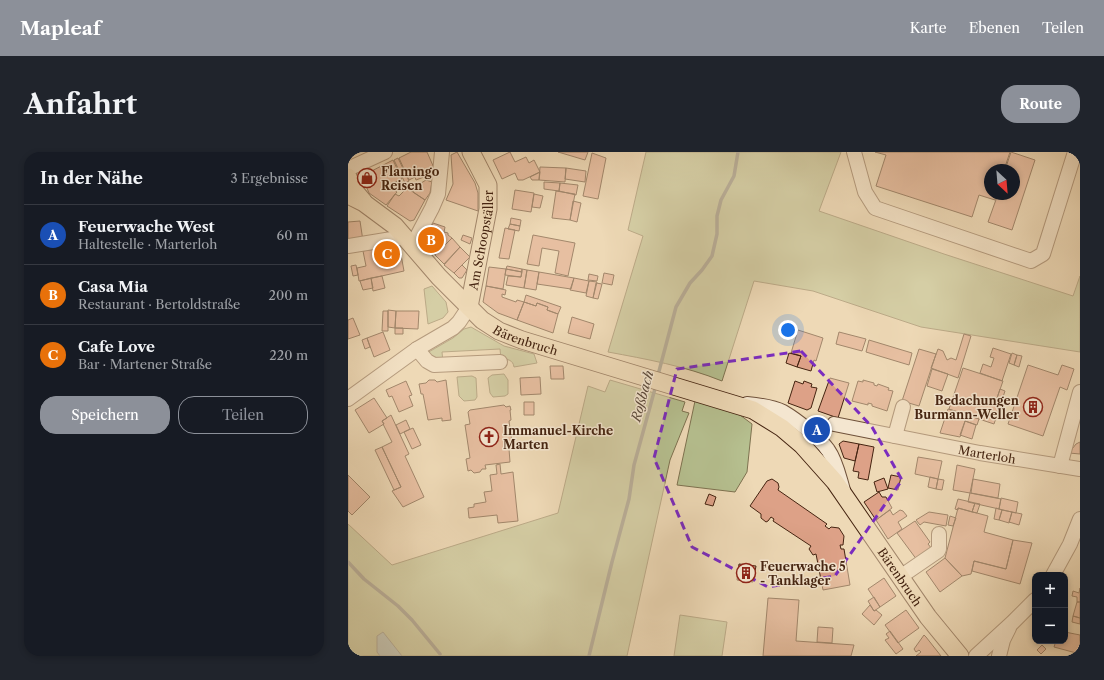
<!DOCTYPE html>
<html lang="de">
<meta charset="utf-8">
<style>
body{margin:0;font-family:"Libre Caslon Text",serif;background:#20242c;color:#f1f3f6}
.controls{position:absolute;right:12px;bottom:12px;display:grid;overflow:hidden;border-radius:8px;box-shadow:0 2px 6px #0003}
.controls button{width:36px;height:36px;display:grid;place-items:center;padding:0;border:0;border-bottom:1px solid #363941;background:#171b24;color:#f1f3f6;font:20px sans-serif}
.compass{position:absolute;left:636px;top:12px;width:36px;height:36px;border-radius:50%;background:#171b24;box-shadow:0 2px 6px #0003;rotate:154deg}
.you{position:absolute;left:440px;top:178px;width:14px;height:14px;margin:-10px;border:3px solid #fff;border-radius:50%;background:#1a73e8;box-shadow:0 0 0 6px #1a73e833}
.badge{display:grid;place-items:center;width:26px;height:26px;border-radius:50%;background:#8c9099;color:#fff;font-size:13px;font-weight:700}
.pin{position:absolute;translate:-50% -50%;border:2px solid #fff;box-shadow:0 1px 4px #0006}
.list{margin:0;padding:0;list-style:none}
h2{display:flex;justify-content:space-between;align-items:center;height:52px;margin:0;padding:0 16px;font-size:17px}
h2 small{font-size:13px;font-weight:400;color:#9ea1a6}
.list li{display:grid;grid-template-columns:26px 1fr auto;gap:12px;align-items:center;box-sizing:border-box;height:60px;padding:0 16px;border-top:1px solid #363941}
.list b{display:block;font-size:15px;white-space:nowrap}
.list p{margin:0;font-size:13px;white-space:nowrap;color:#9ea1a6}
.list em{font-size:13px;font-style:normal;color:#9ea1a6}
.actions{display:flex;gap:8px;padding:12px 16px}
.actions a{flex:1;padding:9px 0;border:1px solid #8c9099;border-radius:16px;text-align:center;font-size:14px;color:#8c9099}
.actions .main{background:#8c9099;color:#fff}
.map{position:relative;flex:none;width:732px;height:504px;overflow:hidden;border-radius:16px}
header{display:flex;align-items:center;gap:24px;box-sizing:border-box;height:56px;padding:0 20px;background:#8c9099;color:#fff}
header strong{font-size:19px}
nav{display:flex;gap:22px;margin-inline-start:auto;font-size:14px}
.intro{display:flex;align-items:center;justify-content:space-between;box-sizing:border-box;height:96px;padding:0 24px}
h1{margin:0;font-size:28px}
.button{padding:10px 18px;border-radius:16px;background:#8c9099;color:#fff;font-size:14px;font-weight:700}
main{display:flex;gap:24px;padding:0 24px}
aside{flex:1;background:#171b24;border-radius:16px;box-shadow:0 2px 6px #0003}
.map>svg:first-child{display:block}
.green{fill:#b6c090;stroke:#7e7250}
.water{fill:#9db8b8;stroke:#7a7d75}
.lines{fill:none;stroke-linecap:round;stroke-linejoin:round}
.stream{stroke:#7a7d75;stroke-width:3.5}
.building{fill:#dda187;stroke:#452411}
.minor-casing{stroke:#6f513a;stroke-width:16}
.major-casing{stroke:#452411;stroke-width:19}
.minor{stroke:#f4e6d0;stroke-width:14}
.major{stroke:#eed9b6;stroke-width:17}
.marked{fill:none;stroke:#7b2cbf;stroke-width:3;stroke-dasharray:8 5;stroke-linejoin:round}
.labels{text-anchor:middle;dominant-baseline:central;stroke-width:3;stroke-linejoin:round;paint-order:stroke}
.poi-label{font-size:12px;font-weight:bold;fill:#452411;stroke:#f4e6d0;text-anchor:start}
.street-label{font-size:12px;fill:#452411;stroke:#f4e6d0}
.water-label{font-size:13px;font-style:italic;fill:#5b493b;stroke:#f4e6d0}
</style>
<header>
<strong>Mapleaf</strong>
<nav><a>Karte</a><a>Ebenen</a><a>Teilen</a></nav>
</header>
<div class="intro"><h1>Anfahrt</h1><a class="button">Route</a></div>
<main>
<aside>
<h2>In der Nähe<small>3 Ergebnisse</small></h2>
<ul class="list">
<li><span class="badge" style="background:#1a4fb4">A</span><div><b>Feuerwache West</b><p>Haltestelle · Marterloh</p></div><em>60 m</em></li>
<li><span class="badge" style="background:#e8710a">B</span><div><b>Casa Mia</b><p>Restaurant · Bertoldstraße</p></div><em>200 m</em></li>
<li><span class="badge" style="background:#e8710a">C</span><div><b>Cafe Love</b><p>Bar · Martener Straße</p></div><em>220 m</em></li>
</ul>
<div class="actions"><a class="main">Speichern</a><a>Teilen</a></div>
</aside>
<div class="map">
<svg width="732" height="504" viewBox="0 0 732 504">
<rect width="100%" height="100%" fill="#eed9b6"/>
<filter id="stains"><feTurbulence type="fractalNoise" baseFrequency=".005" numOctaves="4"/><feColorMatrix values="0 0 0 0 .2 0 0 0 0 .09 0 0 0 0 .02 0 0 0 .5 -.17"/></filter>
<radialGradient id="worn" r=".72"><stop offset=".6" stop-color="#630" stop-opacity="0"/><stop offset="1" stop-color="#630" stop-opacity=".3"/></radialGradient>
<!-- green -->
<path class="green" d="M 298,0 L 493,0 L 471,59 L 596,102 L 725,144 L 732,124 L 732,200 L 573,175 L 465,139 L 406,129 L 374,229 C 337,214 298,207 260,200 L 295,84 L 280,78 Z
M 84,134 L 98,150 L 100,160 L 95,166 L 80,172 L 76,137 Z
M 123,175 L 156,194 L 186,202 L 189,211 L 166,215 C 165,208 160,207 153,207 L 152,197 L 94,200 L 95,210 L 88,209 L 79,201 L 105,186 L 116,177 Z
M 156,222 L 160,228 L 160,242 L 157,244 L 145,245 L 142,241 L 140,226 L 144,223 Z
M 124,224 L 128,226 L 129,245 L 127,248 L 116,249 L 111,244 L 109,225 Z
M 262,228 L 337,250 L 334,259 L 341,261 L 322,308 L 279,504 L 0,504 L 0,372 L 44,413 L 210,361 L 240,234 L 257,240 Z
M 347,249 L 388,260 L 404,272 L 399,320 L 387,340 L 329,333 Z
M 332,463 L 379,470 L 374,504 L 326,504 Z"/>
<!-- water -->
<path class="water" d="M 35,480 L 54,504 L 32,504 L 29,500 L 29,484 Z"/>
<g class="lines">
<!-- stream -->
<path class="stream" d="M 310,223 L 328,155 L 342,131 L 354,118 L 364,104 L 369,82 L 369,64 L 373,48 L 386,24 L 390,0
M 0,410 L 16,427 L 50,454 L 64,468 L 92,502
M 241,504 L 264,410 L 281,347 L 286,313 L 308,233"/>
</g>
<!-- building -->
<path class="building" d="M 63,0 L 79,0 L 86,16 L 74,22 L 76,25 L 68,28 L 67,25 L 61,28 L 51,6 Z
M 109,0 L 127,31 L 130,41 L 130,59 L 98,48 L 105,32 L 103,3 Z
M 162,0 L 167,10 L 178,5 L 181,11 L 186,8 L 192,20 L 175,28 L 170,28 L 167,21 L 154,27 L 145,8 Z
M 210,0 L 240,0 L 237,8 Z
M 527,0 L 662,0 L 656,18 L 642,18 L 642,42 L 648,42 L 647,48 L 631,43 L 624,65 L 528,34 L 538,3 Z
M 663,0 L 687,8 L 664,78 L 640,70 L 650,42 L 666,42 L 666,18 L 657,18 Z
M 244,1 L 258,6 L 250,47 L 235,44 Z
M 50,6 L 61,29 L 57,31 L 46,8 Z
M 45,8 L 54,27 L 45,31 L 46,34 L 43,35 L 49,40 L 38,53 L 21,41 L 14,24 Z
M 192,15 L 218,16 L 217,30 L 191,28 Z
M 218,16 L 238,19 L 237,30 L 217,27 Z
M 192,20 L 191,28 L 184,28 L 182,25 Z
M 78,28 L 84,30 L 82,41 L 77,48 L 65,40 L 70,33 Z
M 196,30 L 212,31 L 211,39 L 196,37 Z
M 212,31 L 230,33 L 228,43 L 211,39 Z
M 59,36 L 77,48 L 66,68 L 62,69 L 39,54 L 47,42 L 51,44 Z
M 167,38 L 186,41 L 183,60 L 164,57 Z
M 208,39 L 227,42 L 222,68 L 204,66 Z
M 186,42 L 195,44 L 192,56 L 184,55 Z
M 225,49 L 233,51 L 229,70 L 222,68 Z
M 163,66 L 173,68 L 172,74 L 162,72 Z
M 12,69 L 15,89 L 0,91 L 0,70 Z
M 85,71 L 97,75 L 96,80 L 100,81 L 100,83 L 104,86 L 87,103 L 77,93 L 77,87 Z
M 162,72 L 172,74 L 171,79 L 160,77 Z
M 157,76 L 167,78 L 161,107 L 151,106 Z
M 115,83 L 124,86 L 122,92 L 113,88 Z
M 185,83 L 227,91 L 220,124 L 207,121 L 211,99 L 194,96 L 191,114 L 179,112 Z
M 104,86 L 112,95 L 96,112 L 87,103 Z
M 51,92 L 56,119 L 11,129 L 9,116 L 18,114 L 15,99 Z
M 112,95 L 122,105 L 106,121 L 96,113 Z
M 8,113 L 10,123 L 5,124 L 3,114 Z
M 114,113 L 119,118 L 114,126 L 111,126 L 106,121 Z
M 159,114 L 174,117 L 174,120 L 158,117 Z
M 141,115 L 158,117 L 155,137 L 138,134 Z
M 158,117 L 174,120 L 173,125 L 157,123 Z
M 174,117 L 179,118 L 176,136 L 158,133 L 160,124 L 173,125 Z
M 179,118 L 191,120 L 188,138 L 176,136 Z
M 191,120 L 226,126 L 223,137 L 189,132 Z
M 256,121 L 266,123 L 264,133 L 254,131 Z
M 241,122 L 250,124 L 249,129 L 240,128 Z
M 34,124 L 37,136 L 25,139 L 23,126 Z
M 23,126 L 25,136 L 15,138 L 12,129 Z
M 226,126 L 241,129 L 238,141 L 222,138 Z
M 241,129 L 249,130 L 245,146 L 238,144 Z
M 248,131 L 254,132 L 250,147 L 245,146 Z
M 138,134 L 158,138 L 157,143 L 154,142 L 154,145 L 168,150 L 169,148 L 176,150 L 169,168 L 150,161 L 135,150 Z
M 178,143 L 213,155 L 210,162 L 199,158 L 200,155 L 189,151 L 188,154 L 176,150 Z
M 176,150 L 188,154 L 189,151 L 200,155 L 199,158 L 210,162 L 205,181 L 169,168 Z
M 40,158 L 48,159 L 47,176 L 40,175 Z
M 35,159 L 40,159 L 40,179 L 34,179 Z
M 48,159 L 71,159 L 70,177 L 47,176 Z
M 224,165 L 246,172 L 242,187 L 220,181 Z
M 5,166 L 12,183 L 0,187 L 0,168 Z
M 47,176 L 55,176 L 55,182 L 47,182 Z
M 450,178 L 475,186 L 468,209 L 466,208 L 463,219 L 449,215 L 453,204 L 443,201 Z
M 35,180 L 42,198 L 26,205 L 19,186 Z
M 491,180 L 518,187 L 514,199 L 488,192 Z
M 616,182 L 623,184 L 610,226 L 583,216 L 590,197 L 595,199 L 599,208 L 603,206 L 608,208 Z
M 19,186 L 22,195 L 17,197 L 14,188 Z
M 521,188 L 564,201 L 561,213 L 518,200 Z
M 645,196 L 663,202 L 654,229 L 632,221 L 635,212 L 643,215 L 646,206 L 642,205 Z
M 571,197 L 588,202 L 571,254 L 554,249 Z
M 441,201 L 453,204 L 449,215 L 438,211 Z
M 664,201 L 669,203 L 666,213 L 661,211 Z
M 669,203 L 674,204 L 671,215 L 666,213 Z
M 680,213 L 710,223 L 714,213 L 726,217 L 719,238 L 712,235 L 695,284 L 660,272 Z
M 202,214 L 215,214 L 216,227 L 203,227 Z
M 615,216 L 655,229 L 649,246 L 654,248 L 646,272 L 601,257 Z
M 584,217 L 600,222 L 594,239 L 579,234 Z
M 192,225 L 193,242 L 173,243 L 172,226 Z
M 482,226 L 501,231 L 490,266 L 470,259 Z
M 81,228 L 87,228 L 89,230 L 98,228 L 103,268 L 94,269 L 94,266 L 80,268 L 75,242 L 73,242 L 71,232 L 78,231 Z
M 515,228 L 526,231 L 526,233 L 529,234 L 530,232 L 541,236 L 540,238 L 545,239 L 539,259 L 524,254 L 524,252 L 520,251 L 520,253 L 504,249 L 510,229 L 515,230 Z
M 58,229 L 64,243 L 61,244 L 65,254 L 51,260 L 44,244 L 41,245 L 38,238 Z
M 447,229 L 455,232 L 456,229 L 464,232 L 463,235 L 469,236 L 463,256 L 459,258 L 440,251 Z
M 652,237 L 657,239 L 654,248 L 649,246 Z
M 26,246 L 39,266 L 34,269 L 36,272 L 21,281 L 7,258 Z
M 176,250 L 186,250 L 186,263 L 176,263 Z
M 156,253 L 158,255 L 162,254 L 163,258 L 162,258 L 163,268 L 161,269 L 165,297 L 161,297 L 162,310 L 137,313 L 138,317 L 134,317 L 132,320 L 126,321 L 123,318 L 120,319 L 118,307 L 122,306 L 117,273 L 122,272 L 120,260 L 122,258 Z
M 600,257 L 619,263 L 612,285 L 592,281 Z
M 43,263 L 61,302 L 57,304 L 76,345 L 55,355 L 44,339 L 53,335 L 34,295 L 44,290 L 35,272 L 36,272 L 34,269 Z
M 619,263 L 631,267 L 629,273 L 617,269 Z
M 58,268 L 62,277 L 52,282 L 48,273 Z
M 617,269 L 628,273 L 624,287 L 612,283 Z
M 65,276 L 73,293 L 64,297 L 56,280 Z
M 495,289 L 511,292 L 507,309 L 496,306 L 491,292 Z
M 732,290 L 732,302 L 721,301 L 728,292 Z
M 511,292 L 526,295 L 520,328 L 510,326 L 511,320 L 505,319 Z
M 34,295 L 53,335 L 46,338 L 27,298 Z
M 570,305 L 594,309 L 590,327 L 567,322 Z
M 152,312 L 153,322 L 165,320 L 170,369 L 150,371 L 149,363 L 121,366 L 120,356 L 126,355 L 126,352 L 138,350 L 136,340 L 144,339 L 142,323 L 149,322 L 148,313 Z
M 609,313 L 627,317 L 622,341 L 605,338 Z
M 0,323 L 22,345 L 4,363 L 0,359 Z
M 543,323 L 553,325 L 550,338 L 540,336 Z
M 582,325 L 590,327 L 588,337 L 580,335 Z
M 536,326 L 540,337 L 529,340 L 526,330 Z
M 424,327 L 430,331 L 431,335 L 430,338 L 479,372 L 477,374 L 481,377 L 483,375 L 491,376 L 496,384 L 495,393 L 492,393 L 493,397 L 496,397 L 502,433 L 475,438 L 468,402 L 465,403 L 461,397 L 463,394 L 425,369 L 426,367 L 423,365 L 420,369 L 418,370 L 413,366 L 413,362 L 402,354 L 419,329 Z
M 590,327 L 596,328 L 594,338 L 588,337 Z
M 625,327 L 652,332 L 650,346 L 623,341 Z
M 531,340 L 534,345 L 538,345 L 544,356 L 528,368 L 516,350 Z
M 622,341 L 653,347 L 651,357 L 620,350 Z
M 361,342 L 368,345 L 365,354 L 357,352 Z
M 653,346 L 670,350 L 668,361 L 651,357 Z
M 610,347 L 627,351 L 624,360 L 610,356 L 610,358 L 607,357 Z
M 627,351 L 632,352 L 629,361 L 624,360 Z
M 610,356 L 640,364 L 636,380 L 665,388 L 658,417 L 626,409 L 623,422 L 614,424 L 597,406 Z
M 648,356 L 654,358 L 651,368 L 646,367 Z
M 542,358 L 545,363 L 552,358 L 555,359 L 559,364 L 550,370 L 554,377 L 540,387 L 528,368 Z
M 654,358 L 664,360 L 661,371 L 651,368 Z
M 581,360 L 600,363 L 598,374 L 576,370 L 572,373 L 568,368 Z
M 664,360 L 674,362 L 671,373 L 661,370 Z
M 602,364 L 608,366 L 605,374 L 600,373 Z
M 567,369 L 582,390 L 580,392 L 584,397 L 569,408 L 549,381 Z
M 665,388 L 684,391 L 672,432 L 624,419 L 626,409 L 658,417 Z
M 597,406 L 614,424 L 592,440 L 578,420 Z
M 391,412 L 408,414 L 405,430 L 389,428 Z
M 536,426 L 548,444 L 532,455 L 520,437 Z
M 732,436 L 732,450 L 729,450 L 729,445 L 724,444 L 725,439 L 731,441 Z
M 526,445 L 532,455 L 526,459 L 520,449 Z
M 420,446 L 451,448 L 448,489 L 506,493 L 503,504 L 415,504 Z
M 729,450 L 732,450 L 732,466 L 725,464 Z
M 522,453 L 526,459 L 528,458 L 534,463 L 526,473 L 514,462 Z
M 558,458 L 571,476 L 550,491 L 537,473 Z
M 725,464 L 732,466 L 732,472 L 724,470 Z
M 470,475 L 485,476 L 484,491 L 469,490 Z
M 542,479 L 555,497 L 548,502 L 537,488 L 541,486 L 538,482 Z
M 717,480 L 732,483 L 732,502 L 706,495 L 708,489 L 717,489 Z
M 576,483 L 578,485 L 593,504 L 568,504 L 573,500 L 571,498 L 568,500 L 566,497 Z
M 694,493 L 698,497 L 693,502 L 689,498 Z"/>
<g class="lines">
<!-- minor casing -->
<g class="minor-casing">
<g id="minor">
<path d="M 506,0 L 517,40 L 527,56 L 683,109 L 695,102 L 727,0"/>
<path d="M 0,17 L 37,0"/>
<path d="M 0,94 L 56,85"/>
<path d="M 64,94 L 84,56 L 90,42 L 94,0"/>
<path d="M 69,197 L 79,209 L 86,213 L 152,210"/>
<path d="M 0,247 L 69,197 L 105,176 L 111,170 L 121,155"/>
<path d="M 399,252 C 410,253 425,255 435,260 C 447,267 472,286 480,298 C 488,309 491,325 495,338"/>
<path id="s1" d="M 486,272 L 632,301 L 732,317"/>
<path d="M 547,284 L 555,255"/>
<path d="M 712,314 L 732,240"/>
<path d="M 705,423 L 722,392 L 732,367"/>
<path d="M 552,425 L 590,399 L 591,397 L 591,382"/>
<path d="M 628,504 L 664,471 L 687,448"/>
<path d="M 651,504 L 655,488 L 661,476"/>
</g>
</g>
<!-- major casing -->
<g class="major-casing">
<g id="major">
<path d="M 0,25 L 4,36 L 15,49"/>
<path id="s2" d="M 0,43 L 16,51 L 47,74 L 91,125 L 134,168 L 151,179 L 174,188 L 405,258 L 434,276 L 454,293 L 487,330 L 580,465 L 612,504"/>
<path id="s3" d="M 121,155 L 140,57 L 140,33 L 123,0"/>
</g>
</g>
<!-- minor -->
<use href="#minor" class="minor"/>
<!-- major -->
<use href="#major" class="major"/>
</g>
<!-- marked area -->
<path d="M0 0H732V504H0ZM 453,199 L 524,275 L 554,328 L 487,424 L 420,435 L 344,395 L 306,306 L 329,217 Z" fill="#eed9b6" fill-opacity=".55" fill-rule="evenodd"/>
<path class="marked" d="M 453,199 L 524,275 L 554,328 L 487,424 L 420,435 L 344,395 L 306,306 L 329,217 Z"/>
<!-- icons -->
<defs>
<g id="shop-ring" transform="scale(1)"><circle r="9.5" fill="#f4e6d0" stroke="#8f2418" stroke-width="1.5"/><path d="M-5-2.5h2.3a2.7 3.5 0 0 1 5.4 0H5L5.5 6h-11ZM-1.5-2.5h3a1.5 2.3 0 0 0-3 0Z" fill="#8f2418"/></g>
<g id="building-ring" transform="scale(1)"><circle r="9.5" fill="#f4e6d0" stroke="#8f2418" stroke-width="1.5"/><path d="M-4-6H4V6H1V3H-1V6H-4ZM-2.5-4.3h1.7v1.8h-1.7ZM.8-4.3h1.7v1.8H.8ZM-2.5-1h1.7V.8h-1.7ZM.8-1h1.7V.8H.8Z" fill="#8f2418"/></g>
<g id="church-ring" transform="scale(1)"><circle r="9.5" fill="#f4e6d0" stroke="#8f2418" stroke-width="1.5"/><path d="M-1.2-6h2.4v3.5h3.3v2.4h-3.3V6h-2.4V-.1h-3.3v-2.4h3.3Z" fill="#8f2418"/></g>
</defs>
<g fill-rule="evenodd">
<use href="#shop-ring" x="19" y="26"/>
<use href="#building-ring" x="685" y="255"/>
<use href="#church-ring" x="141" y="285"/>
<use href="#building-ring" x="398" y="421"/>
</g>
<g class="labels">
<!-- poi labels -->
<g class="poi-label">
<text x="33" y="19">Flamingo<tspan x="33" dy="14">Reisen</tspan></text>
<text x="671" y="248" text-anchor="end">Bedachungen<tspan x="671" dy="14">Burmann-Weller</tspan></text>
<text x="155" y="278">Immanuel-Kirche<tspan x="155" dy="14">Marten</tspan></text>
<text x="412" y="414">Feuerwache 5<tspan x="412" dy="14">- Tanklager</tspan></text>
</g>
<!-- street labels -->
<g class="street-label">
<text stroke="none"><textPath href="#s3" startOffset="68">Am Schoopställer</textPath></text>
<text stroke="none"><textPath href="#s2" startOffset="233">Bärenbruch</textPath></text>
<text stroke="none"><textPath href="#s1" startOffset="156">Marterloh</textPath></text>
<text stroke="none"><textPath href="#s2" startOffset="696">Bärenbruch</textPath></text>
</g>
<!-- water labels -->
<g class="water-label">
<text transform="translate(294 244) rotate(-75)">Roßbach</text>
</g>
</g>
<rect width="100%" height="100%" filter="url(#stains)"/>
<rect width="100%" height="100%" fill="url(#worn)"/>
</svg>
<div class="controls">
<button>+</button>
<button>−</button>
</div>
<svg class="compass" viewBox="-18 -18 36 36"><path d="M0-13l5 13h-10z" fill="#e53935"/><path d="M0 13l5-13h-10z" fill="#9ea1a6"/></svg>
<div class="you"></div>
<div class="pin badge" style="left:469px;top:278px;background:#1a4fb4">A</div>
<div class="pin badge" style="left:83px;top:88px;background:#e8710a">B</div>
<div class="pin badge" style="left:39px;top:102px;background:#e8710a">C</div>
</div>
</main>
